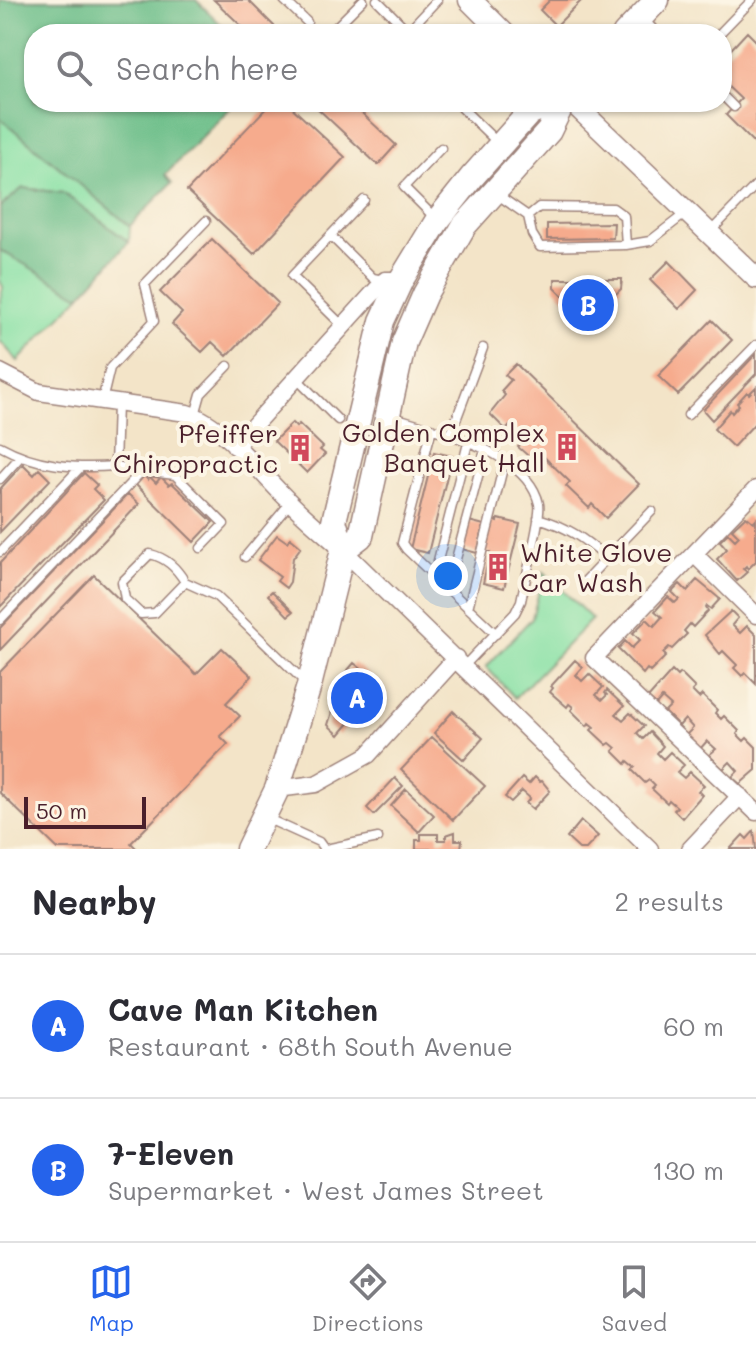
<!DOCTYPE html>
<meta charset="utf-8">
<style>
body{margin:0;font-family:Mali,sans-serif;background:#f7f7f7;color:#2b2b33}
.scale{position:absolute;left:24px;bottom:20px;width:122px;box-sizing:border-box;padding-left:8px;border:4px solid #4a1f2b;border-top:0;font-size:22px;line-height:28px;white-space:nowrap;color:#4a1f2b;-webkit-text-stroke:6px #fcf5e5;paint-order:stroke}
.you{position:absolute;left:448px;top:576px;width:28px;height:28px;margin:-20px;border:6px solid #fff;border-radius:50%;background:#1a73e8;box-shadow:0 0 0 12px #1a73e833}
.badge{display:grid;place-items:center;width:52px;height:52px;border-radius:50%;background:#2563eb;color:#fff;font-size:26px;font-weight:700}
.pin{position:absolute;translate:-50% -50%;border:4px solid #fff;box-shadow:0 2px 8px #0006}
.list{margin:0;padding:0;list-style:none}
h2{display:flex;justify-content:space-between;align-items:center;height:104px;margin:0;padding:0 32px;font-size:34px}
h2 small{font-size:26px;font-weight:400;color:#7c7c81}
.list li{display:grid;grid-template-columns:52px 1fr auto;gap:24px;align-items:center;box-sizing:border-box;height:144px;padding:0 32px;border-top:2px solid #e1e1e2}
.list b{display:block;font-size:30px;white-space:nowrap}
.list p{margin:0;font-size:26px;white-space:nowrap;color:#7c7c81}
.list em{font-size:26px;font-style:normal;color:#7c7c81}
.icon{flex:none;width:44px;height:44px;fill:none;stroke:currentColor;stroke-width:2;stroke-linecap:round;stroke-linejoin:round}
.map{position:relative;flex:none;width:756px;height:849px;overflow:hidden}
.search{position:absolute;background:#fff;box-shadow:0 2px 6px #0004;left:24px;right:24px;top:24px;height:88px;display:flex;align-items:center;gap:20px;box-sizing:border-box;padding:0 28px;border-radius:32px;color:#7c7c81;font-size:30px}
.sheet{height:392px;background:#fff}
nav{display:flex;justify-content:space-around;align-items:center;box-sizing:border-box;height:112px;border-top:2px solid #e1e1e2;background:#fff;font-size:22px;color:#7c7c81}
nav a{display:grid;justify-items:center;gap:4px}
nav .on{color:#2563eb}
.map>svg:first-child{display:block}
.green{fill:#89e1a6;stroke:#6a8068;stroke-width:2}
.forest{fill:#6ebf8b;stroke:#5c6f5b;stroke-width:2}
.building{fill:#f6ab8d}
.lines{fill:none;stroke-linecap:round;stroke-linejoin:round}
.service-casing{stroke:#9e827a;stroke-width:11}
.minor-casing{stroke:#9e827a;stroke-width:19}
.tertiary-casing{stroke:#9e827a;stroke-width:23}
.secondary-casing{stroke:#9e827a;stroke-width:25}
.primary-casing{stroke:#9e827a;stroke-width:27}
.service{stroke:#fff;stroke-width:8}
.minor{stroke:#fff;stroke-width:16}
.tertiary{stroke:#fff;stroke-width:20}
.secondary{stroke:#fff;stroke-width:22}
.primary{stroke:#fff;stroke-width:24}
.labels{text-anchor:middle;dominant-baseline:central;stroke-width:8;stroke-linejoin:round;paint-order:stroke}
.poi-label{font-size:26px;fill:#4a1f2b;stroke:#fcf5e5;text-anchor:end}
</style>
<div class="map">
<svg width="756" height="849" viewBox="0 0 756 849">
<rect width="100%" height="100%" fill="#fcf5e5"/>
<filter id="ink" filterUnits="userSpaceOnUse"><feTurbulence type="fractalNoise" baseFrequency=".0125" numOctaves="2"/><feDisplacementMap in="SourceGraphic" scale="16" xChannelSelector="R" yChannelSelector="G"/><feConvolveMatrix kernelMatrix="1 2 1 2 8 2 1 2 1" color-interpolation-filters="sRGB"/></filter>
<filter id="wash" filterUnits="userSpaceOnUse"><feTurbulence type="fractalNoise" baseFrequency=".006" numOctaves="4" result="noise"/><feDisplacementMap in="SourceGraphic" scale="32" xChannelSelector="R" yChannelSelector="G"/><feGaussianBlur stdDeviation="1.8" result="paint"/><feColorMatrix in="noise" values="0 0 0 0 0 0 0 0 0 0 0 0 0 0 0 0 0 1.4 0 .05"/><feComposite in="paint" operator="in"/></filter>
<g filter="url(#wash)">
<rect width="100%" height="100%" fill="#f3e4c8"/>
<!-- green -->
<path class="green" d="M 0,118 L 130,226 L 129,242 L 63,193 L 23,188 L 0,207 Z
M 0,250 L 80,296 L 18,361 L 0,341 L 0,299 L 3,287 L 0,281 Z
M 544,572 L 592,619 L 515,698 L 486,667 L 532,618 Z"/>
<!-- forest -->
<path class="forest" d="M 0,0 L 196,0 L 231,34 L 34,34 L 34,102 L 236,102 L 165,175 L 172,183 L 130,226 L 0,118 Z
M 23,188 L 63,193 L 129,242 L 80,296 L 0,250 L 0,207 Z"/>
<g id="blocks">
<!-- building -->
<path class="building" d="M 214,0 L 248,0 L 276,28 L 270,34 L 250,34 Z
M 550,0 L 582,0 L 556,26 L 540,10 Z
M 747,32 L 756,41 L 756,145 L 726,115 L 741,99 L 722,81 L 722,59 Z
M 272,102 L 286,102 L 345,157 L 254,254 L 187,191 Z
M 317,102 L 350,102 L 396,145 L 378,165 L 314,105 Z
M 614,223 L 613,238 L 547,239 L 547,224 Z
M 212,239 L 278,303 L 227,356 L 212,342 L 202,352 L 172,324 L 182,313 L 160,292 Z
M 669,261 L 697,290 L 679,309 L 650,280 Z
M 555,279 L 622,279 L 621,289 L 588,321 L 555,288 Z
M 712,320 L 732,340 L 678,395 L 658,376 Z
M 756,354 L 756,374 L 712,420 L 703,410 Z
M 516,364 L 639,484 L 606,518 L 592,504 L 589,508 L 566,486 L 570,482 L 541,454 L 534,461 L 518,447 L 525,439 L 511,425 L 506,430 L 490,414 L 505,395 L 501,391 L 511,380 L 505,375 Z
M 756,387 L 756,422 L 733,447 L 714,429 L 730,410 L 732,413 L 739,405 L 737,403 L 747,392 L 749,394 Z
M 292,423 L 296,427 L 299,424 L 323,447 L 320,450 L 325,454 L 307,473 L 274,441 Z
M 434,452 L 452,456 L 428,553 L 410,549 Z
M 23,464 L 34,475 L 39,469 L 50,480 L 0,532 L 0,489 Z
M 84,473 L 97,485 L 93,489 L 104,500 L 0,607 L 0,563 Z
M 144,476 L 148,480 L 150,477 L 156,483 L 161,477 L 169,485 L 172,483 L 213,522 L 194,542 L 136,485 Z
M 128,494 L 139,504 L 0,650 L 0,628 Z
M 746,516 L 753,522 L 756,519 L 756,561 L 748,569 L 746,566 L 743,569 L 747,572 L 737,581 L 717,559 L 727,549 L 720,541 L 728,533 L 735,540 L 739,536 L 732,529 Z
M 498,519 L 520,524 L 504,588 L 483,583 L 490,552 L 483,551 L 490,520 L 498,522 Z
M 469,521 L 484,525 L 477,553 L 462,549 Z
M 277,535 L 287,542 L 290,538 L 301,547 L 293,558 L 290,582 L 286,588 L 277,581 L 280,577 L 258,560 Z
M 94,575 L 196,674 L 222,648 L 252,676 L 226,703 L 240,716 L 220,736 L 228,744 L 131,843 L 137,849 L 58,849 L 0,793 L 0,672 Z
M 697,580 L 720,599 L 711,609 L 707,606 L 706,608 L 708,611 L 693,627 L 690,624 L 684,631 L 687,634 L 672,649 L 669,647 L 663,653 L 666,656 L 650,672 L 647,669 L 643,674 L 618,649 L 625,641 L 632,648 L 640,640 L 633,633 L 647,619 L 654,626 L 662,617 L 655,611 L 668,597 L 675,603 L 679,599 L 672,592 L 680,584 L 687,591 Z
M 272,591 L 293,612 L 288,616 L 268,595 Z
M 731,611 L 738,618 L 732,625 L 740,633 L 747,626 L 756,635 L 756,684 L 745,673 L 742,676 L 734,668 L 737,665 L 723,651 L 720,654 L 705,635 Z
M 575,660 L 583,667 L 576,675 L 582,681 L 589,674 L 603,687 L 596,695 L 602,700 L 607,695 L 605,693 L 607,690 L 624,706 L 616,714 L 623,720 L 630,713 L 644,726 L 637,733 L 643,739 L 650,732 L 663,746 L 657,753 L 663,759 L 670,752 L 684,765 L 677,772 L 684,778 L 690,772 L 704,785 L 698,791 L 702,795 L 682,818 L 674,810 L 677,807 L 669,800 L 667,803 L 652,789 L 655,786 L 649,780 L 645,783 L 632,770 L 635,767 L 628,761 L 626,764 L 613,751 L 616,748 L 610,743 L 607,745 L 591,730 L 594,727 L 589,723 L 587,726 L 571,710 L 573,707 L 569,704 L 567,707 L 550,692 L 553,688 L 551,686 Z
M 354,663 L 383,686 L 352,724 L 350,722 L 339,735 L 328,725 L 334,705 L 341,710 L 346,703 L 334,694 L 345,681 L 341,678 Z
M 672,671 L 677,676 L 680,673 L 695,688 L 692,691 L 699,698 L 702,695 L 717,710 L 715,713 L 721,719 L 724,716 L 739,731 L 737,734 L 744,741 L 747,738 L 756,747 L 756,770 L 740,784 L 732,777 L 738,771 L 730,762 L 723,769 L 709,755 L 716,749 L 707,741 L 700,749 L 686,735 L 693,728 L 685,719 L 679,726 L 665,712 L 671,706 L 662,698 L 656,705 L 648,698 Z
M 453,711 L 483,738 L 464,760 L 434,733 Z
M 432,737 L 485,786 L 453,820 L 401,770 Z
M 535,777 L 540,782 L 542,781 L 550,791 L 533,809 L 526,803 L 530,798 L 522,791 L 511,802 L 505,797 L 522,778 L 529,784 Z
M 395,778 L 403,786 L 374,815 L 367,808 Z
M 406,789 L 434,815 L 419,832 L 391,806 Z
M 581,821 L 598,836 L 586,849 L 579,849 L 567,838 Z
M 754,831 L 756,849 L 730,849 L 743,835 L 747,839 Z
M 455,832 L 455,840 L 462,840 L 461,849 L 416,849 L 416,840 L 421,840 L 421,834 L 438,834 L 438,840 L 446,840 L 446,835 Z"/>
</g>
</g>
<g filter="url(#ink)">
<use href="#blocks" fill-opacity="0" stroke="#9e827a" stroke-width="2"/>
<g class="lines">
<!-- service casing -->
<g class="service-casing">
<path id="service" d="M 284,0 L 307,22
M 377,0 L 408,31 L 437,0
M 642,18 L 658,34
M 329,34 L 363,0
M 719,34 L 752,0
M 722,95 L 734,107
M 462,102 L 462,108 L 499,144
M 495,193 L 528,216 L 532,234 L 540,247 L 626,245 L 650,241 L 686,213
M 528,216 L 539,207 L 613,208 L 624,216 L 626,245
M 434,217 L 404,187 L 441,148
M 710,232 L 756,185
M 331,236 L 373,278 L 384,280
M 344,327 L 292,276 L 364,200
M 297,379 L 338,420
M 102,401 L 110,368 L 154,321 L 145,284 L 206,221
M 195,415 L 201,394 L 228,366
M 688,415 L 756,345
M 390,416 C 434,429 528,452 539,504 C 542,516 524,584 521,601 L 515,613 L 464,666
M 432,428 L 402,543 L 406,549 L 496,634
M 450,436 L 483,348
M 0,446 C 36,466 74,469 115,466 L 117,404
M 115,466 L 142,471
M 0,479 L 21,456
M 538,518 C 568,527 583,538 607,558 L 652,511
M 0,552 L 79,469
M 245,557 L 290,503
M 434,576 L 468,443
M 585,581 L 607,558
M 185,582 C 176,567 166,558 150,554 L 122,582 L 125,599 L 141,614 L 155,613 L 185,582 L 216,596 L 306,683
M 448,589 L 485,450
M 468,608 L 505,460
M 0,620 L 142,471 L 175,475 L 224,524 L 201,548
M 266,818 L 319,842 L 324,849
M 326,849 L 378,838"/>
</g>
<!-- minor casing -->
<g class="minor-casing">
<path id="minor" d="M 0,372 L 39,392 L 187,413 C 224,424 259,472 287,499 C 304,517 324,533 343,550 L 650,849
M 235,446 L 385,280 L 401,280
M 756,489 L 594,658 L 756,812
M 694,554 L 756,615
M 277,789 L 316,784 L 368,755 L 456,658
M 690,849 L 740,796"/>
</g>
<!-- tertiary casing -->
<g class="tertiary-casing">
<path id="tertiary" d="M 572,102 L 756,278"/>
</g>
<!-- secondary casing -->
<g class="secondary-casing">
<path id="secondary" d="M 470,0 L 504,34"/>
</g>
<!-- primary casing -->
<g class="primary-casing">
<path id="primary" d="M 625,34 L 657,0
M 343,550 L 361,536 L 404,342 L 425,294 L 464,226 L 549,131 L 563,102
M 248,849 L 277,789 L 309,686 L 343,550 L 334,521 L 382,321 L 401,280 L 437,221 L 472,177 L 529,113 L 553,102"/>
</g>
<!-- service -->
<use href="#service" class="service"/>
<!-- minor -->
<use href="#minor" class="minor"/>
<!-- tertiary -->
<use href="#tertiary" class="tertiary"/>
<!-- secondary -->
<use href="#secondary" class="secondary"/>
<!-- primary -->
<use href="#primary" class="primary"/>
</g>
</g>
<!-- icons -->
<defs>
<g id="building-bare" transform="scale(2.16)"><path d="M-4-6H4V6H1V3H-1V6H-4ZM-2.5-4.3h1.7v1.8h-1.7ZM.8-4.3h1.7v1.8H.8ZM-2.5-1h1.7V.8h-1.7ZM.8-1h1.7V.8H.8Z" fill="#d1495b" stroke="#fcf5e5" stroke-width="2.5" paint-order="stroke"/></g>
</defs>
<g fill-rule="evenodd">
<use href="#building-bare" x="567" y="447"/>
<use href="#building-bare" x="300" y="448"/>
<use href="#building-bare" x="498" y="567"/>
</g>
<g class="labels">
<!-- poi labels -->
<g class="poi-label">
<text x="545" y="432">Golden Complex<tspan x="545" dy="30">Banquet Hall</tspan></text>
<text x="278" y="433">Pfeiffer<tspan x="278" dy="30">Chiropractic</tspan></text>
<text x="520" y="552" text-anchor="start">White Glove<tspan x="520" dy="30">Car Wash</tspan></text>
</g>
</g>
</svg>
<div class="scale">50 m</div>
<div class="you"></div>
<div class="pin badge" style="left:357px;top:698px">A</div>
<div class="pin badge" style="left:588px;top:305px">B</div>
<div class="search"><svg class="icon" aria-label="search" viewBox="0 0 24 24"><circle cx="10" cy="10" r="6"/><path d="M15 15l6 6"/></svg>Search here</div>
</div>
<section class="sheet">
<h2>Nearby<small>2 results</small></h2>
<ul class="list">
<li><span class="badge">A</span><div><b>Cave Man Kitchen</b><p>Restaurant · 68th South Avenue</p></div><em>60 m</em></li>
<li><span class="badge">B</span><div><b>7-Eleven</b><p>Supermarket · West James Street</p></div><em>130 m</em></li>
</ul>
</section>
<nav>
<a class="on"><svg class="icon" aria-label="map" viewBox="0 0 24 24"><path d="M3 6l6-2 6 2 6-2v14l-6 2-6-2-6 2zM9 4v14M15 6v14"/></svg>Map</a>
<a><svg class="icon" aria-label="directions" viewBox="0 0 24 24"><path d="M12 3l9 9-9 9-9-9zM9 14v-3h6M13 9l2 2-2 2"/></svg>Directions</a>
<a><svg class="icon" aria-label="saved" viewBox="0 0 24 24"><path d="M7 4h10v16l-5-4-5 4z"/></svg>Saved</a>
</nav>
